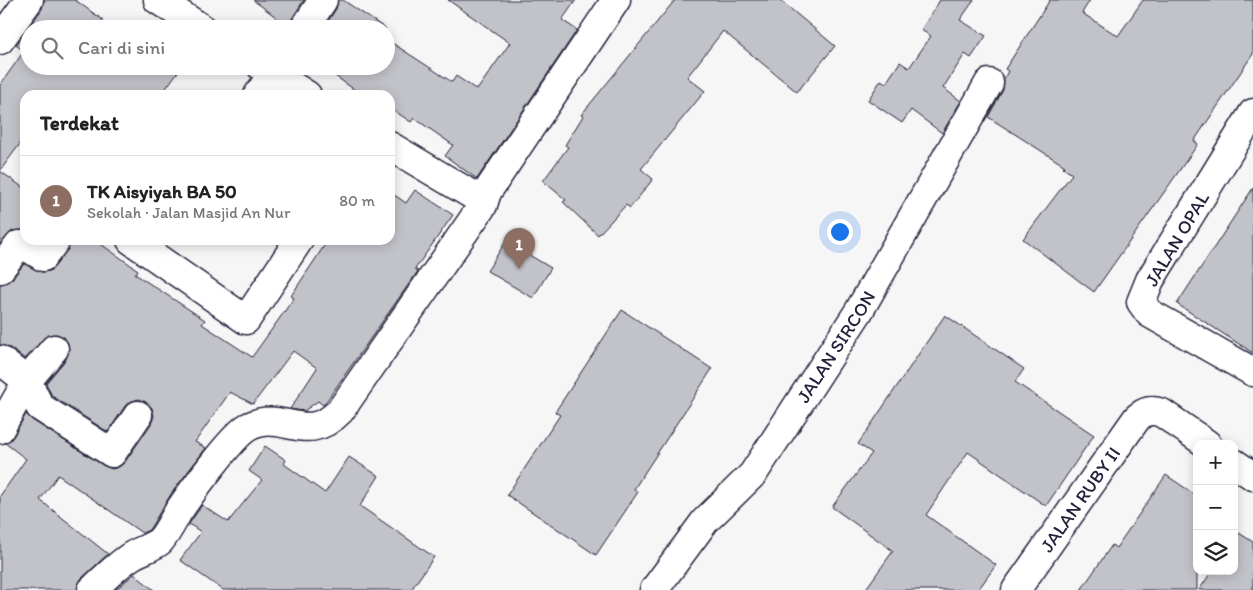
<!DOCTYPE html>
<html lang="id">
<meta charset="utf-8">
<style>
body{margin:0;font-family:Itim,sans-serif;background:#f6f6f6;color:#222}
.controls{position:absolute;right:15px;bottom:15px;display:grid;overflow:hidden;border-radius:10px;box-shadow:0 2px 12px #0003}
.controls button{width:45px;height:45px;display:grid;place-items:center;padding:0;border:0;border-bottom:1px solid #e0e0e0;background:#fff;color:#222;font:25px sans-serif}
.you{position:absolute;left:839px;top:231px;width:18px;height:18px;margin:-12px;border:4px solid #fff;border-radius:50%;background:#1a73e8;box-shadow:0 0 0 8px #1a73e833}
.badge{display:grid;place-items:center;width:32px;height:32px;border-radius:50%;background:#b45309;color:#fff;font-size:16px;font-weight:700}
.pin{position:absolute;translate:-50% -41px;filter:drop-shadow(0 1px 2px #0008)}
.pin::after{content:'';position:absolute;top:26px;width:18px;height:15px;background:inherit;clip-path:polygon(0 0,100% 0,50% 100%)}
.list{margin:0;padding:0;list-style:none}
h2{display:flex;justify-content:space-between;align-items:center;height:65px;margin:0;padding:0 20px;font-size:21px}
h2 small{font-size:16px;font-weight:400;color:#767676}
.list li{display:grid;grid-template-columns:32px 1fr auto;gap:15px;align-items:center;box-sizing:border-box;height:90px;padding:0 20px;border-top:1px solid #e0e0e0}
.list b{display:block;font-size:19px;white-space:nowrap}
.list p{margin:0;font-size:16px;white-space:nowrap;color:#767676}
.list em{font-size:16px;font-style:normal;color:#767676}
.icon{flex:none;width:28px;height:28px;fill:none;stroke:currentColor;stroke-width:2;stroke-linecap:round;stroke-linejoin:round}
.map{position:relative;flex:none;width:1253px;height:590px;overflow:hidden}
.search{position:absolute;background:#fff;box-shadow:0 2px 12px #0003;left:20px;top:20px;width:375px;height:55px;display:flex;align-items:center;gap:12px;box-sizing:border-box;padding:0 18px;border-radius:28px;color:#767676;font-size:19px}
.panel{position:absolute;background:#fff;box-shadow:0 2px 12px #0003;left:20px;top:90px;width:375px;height:155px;border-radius:15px}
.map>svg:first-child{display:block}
.building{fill:#c2c2c9;stroke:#22223b}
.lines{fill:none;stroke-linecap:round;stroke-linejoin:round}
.minor-casing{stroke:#22223b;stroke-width:31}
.minor{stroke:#fff;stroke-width:28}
.labels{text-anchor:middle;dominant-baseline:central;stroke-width:4.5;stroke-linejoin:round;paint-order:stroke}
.street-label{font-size:19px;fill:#22223b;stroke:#fff}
</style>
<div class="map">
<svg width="1253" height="590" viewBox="0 0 1253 590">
<rect width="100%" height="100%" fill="#f6f6f7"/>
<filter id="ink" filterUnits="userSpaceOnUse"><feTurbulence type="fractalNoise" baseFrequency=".02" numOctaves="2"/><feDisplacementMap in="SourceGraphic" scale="10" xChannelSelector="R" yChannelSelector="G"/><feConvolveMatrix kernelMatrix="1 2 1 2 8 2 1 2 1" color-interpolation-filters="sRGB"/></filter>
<g filter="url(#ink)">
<!-- building -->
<path class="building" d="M 44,0 L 75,0 L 103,20 L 97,29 L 29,29 L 29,66 L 182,66 L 161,95 L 25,95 L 25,137 L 0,171 L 0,85 L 24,51 L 16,45 L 42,9 Z
M 253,0 L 304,0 L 291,20 L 288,29 L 281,29 L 273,23 L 276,17 Z
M 338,0 L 343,0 L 386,29 L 323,29 L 336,9 Z
M 448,0 L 576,0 L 562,20 L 577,30 L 477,179 L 445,156 L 453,145 L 414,118 L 411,122 L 390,108 L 390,95 L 370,95 L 366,92 L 362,95 L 321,66 L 386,66 L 386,39 L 452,82 L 456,76 L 477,90 L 510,43 Z
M 675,0 L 780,0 L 835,46 L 797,92 L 723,31 L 687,77 L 705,91 L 641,169 L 653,179 L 630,208 L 626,205 L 598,235 L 563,202 L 566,200 L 543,181 L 568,147 L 565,145 L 583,116 L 581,115 Z
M 940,0 L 974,0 L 960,20 L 986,36 L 971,58 L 965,54 L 943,88 L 961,101 L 942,133 L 911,110 L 902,123 L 868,100 L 881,80 L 886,83 L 900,62 L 909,68 L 931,36 L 921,30 Z
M 1050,0 L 1090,0 L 1082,13 L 1118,36 L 1143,0 L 1253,0 L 1253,54 L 1194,141 L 1198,144 L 1094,292 L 1023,239 L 1072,174 L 1063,168 L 1065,166 L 988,117 L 1003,90 L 1004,79 L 1008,71 L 1005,69 Z
M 0,171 L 25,189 L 25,230 L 12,231 L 0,244 Z
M 1253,188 L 1253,353 L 1177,304 Z
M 415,190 L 453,215 L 415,269 L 418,271 L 325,403 L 323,405 L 318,401 L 304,411 L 290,409 L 317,368 L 293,351 L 253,404 L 230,392 L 195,442 L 206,448 L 171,494 L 149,530 L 142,533 L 58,475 L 40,500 L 108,554 L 81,579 L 77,590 L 0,590 L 0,496 L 26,459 L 5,443 L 13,437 L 26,414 L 32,420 L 104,466 L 112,469 L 119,467 L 125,462 L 151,424 L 154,416 L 152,408 L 146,402 L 139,399 L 132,401 L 125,406 L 108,432 L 52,396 L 46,383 L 66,359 L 69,351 L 68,343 L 64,337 L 57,334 L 48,335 L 25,359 L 10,348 L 0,345 L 0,284 L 12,279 L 24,264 L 41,272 L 50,271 L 68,249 L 71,240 L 95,240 L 138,270 L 135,274 L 205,320 L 202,324 L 252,357 L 294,298 L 291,296 L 328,240 L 390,240 L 390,192 L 406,203 Z
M 506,241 L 551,268 L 533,298 L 487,271 Z
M 622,310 L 712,369 L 634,489 L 638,492 L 596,555 L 507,495 L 560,415 L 555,412 Z
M 945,315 L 1024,369 L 1015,382 L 1094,435 L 1046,506 L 968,452 L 926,515 L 996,565 L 978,590 L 865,590 L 893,551 L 832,507 L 872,453 L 858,444 Z
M 265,446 L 286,460 L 284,464 L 325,493 L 349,457 L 379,476 L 360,506 L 434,557 L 411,590 L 223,590 L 180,560 L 201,532 L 189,524 L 202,505 L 228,522 L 262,480 L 249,471 Z
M 1166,475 L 1197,496 L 1197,590 L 1081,590 L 1112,545 L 1116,548 Z
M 1239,533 L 1253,542 L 1253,590 L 1199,590 L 1212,571 L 1234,571 L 1234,540 Z
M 134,574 L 154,590 L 115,590 Z"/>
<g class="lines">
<!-- minor casing -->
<g class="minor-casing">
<g id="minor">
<path d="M 158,0 L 203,29"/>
<path d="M 304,29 L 323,0"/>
<path d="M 0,40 L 29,0"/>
<path d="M 261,66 L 307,95"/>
<path d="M 258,95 L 278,66"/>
<path d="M 1253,113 L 1150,280 L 1141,302 L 1149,313 L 1253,372"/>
<path d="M 390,146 L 474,196 L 482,195 L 487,192 L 616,0"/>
<path d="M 131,240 L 246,320 L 299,240"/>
<path d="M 0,269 L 19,245 L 24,245 L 43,257 L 56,240"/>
<path d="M 0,360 L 27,381 L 40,407 L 112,453 L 138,415"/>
<path d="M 0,429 L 27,381 L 54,349"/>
<path d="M 1234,463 L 1253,476"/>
<path d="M 92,590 C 105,578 118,564 133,555 C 141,550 153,547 160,541 C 167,533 173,521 178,512 C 190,494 232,436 248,427 C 283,408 305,447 340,411 L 483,205 L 487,192"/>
<path id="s1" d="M 654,590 L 705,521 L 753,474 L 859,311 L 989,83"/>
<path id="s2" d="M 1016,590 L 1137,418 C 1145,411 1151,409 1162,413 L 1207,444"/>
</g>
</g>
<!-- minor -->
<use href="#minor" class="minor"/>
</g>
</g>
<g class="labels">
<!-- street labels -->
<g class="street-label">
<text transform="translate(1177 239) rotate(-59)">JALAN OPAL</text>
<text stroke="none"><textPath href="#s1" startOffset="305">JALAN SIRCON</textPath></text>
<text stroke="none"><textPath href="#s2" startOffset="111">JALAN RUBY II</textPath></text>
</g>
</g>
</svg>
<div class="controls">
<button>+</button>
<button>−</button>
<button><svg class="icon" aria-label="layers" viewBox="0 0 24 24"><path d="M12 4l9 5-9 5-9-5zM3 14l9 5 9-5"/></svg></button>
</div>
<div class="you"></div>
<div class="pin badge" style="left:519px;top:269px;background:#8d6e63">1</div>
<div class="search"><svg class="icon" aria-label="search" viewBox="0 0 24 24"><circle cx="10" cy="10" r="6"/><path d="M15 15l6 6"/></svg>Cari di sini</div>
<section class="panel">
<h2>Terdekat<small></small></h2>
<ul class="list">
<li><span class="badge" style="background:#8d6e63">1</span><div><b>TK Aisyiyah BA 50</b><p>Sekolah · Jalan Masjid An Nur</p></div><em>80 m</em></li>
</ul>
</section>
</div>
